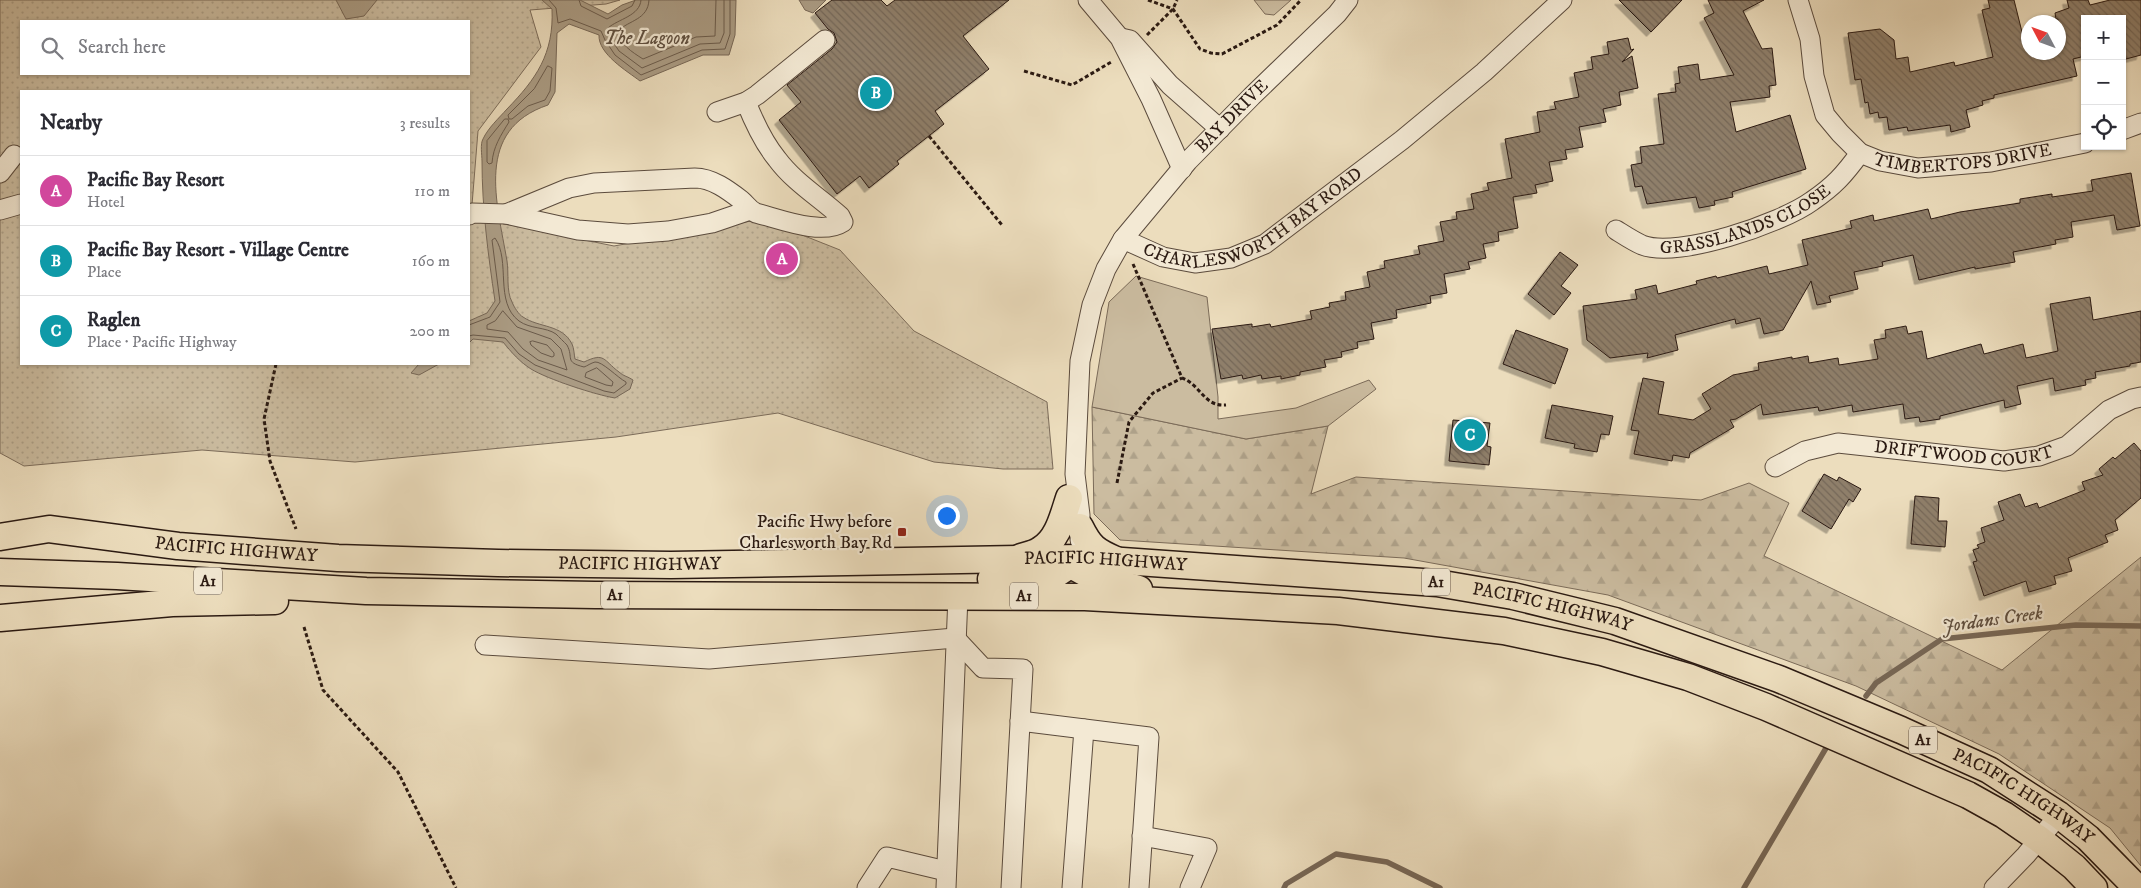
<!DOCTYPE html>
<meta charset="utf-8">
<style>
body{margin:0;font-family:"IM FELL DW Pica",serif;background:#f7f7f7;color:#2b2b33}
.controls{position:absolute;right:15px;top:15px;display:grid;overflow:hidden;border-radius:0px;box-shadow:0 1px 4px #0004}
.controls button{width:45px;height:45px;display:grid;place-items:center;padding:0;border:0;border-bottom:1px solid #e1e1e2;background:#fff;color:#2b2b33;font:25px sans-serif}
.compass{position:absolute;left:2021px;top:15px;width:45px;height:45px;border-radius:50%;background:#fff;box-shadow:0 1px 4px #0004;rotate:311deg}
.you{position:absolute;left:946px;top:515px;width:18px;height:18px;margin:-12px;border:4px solid #fff;border-radius:50%;background:#1a73e8;box-shadow:0 0 0 8px #1a73e833}
.badge{display:grid;place-items:center;width:32px;height:32px;border-radius:50%;background:#8f2418;color:#fff;font-size:16px;font-weight:700}
.pin{position:absolute;translate:-50% -50%;border:2px solid #fff;box-shadow:0 1px 5px #0006}
.list{margin:0;padding:0;list-style:none}
h2{display:flex;justify-content:space-between;align-items:center;height:65px;margin:0;padding:0 20px;font-size:21px}
h2 small{font-size:16px;font-weight:400;color:#7c7c81}
.list li{display:grid;grid-template-columns:32px 1fr auto;gap:15px;align-items:center;box-sizing:border-box;height:70px;padding:0 20px;border-top:1px solid #e1e1e2}
.list b{display:block;font-size:19px;white-space:nowrap}
.list p{margin:0;font-size:16px;white-space:nowrap;color:#7c7c81}
.list em{font-size:16px;font-style:normal;color:#7c7c81}
.icon{flex:none;width:28px;height:28px;fill:none;stroke:currentColor;stroke-width:2;stroke-linecap:round;stroke-linejoin:round}
.map{position:relative;flex:none;width:2141px;height:888px;overflow:hidden}
.search{position:absolute;background:#fff;box-shadow:0 1px 4px #0004;left:20px;top:20px;width:450px;height:55px;display:flex;align-items:center;gap:12px;box-sizing:border-box;padding:0 18px;border-radius:0px;color:#7c7c81;font-size:19px}
.panel{position:absolute;background:#fff;box-shadow:0 1px 4px #0004;left:20px;top:90px;width:450px;height:275px;border-radius:0px}
.map>svg:first-child{display:block}
.grass{fill:url(#grass-dots);stroke:#7b6b59;fill-rule:evenodd}
.forest{fill:url(#forest-firs);stroke:#7b6b59}
.green{fill:#cbbca0;stroke:#7b6b59}
.water{fill:#aa9b83;stroke:#776756}
.lines{fill:none;stroke-linecap:round;stroke-linejoin:round}
.shore{stroke:#6a5a4a;stroke-width:1}
.stream{stroke:#776756;stroke-width:5.5}
.building{fill:url(#building-back-hatch);stroke:#2b1a12;filter:url(#shadow)}
.minor-casing{stroke:#5b4b3d;stroke-width:21}
.highway-casing{stroke:#2b1a12;stroke-width:29}
.path{stroke:#2b1a12;stroke-width:3;stroke-dasharray:4 2.5;stroke-linecap:butt}
.minor{stroke:#f3e9d4;stroke-width:19}
.highway{stroke:#ecddbd;stroke-width:26}
.poi-dot{fill:#8f2418;stroke:#f3e9d4;stroke-width:2}
.labels{text-anchor:middle;dominant-baseline:central;stroke-width:4.5;stroke-linejoin:round;paint-order:stroke}
.shield{fill:#f3e9d4;stroke:#67584c;stroke-width:1}
.shield-label{font-size:16px;font-weight:bold;fill:#2b1a12}
.street-label{font-size:18px;fill:#2b1a12;stroke:#f3e9d4}
.poi-label{font-size:18px;fill:#2b1a12;stroke:#f3e9d4;text-anchor:end}
.water-label{font-size:19px;font-style:italic;fill:#5e4e3f;stroke:#f3e9d4}
</style>
<div class="map">
<svg width="2141" height="888" viewBox="0 0 2141 888">
<defs>
<pattern id="grass-dots" width="8" height="8" patternUnits="userSpaceOnUse" patternTransform="scale(1.25)"><rect width="8" height="8" fill="#cbbca0"/><path d="M2 2h.1M6 6h.1" fill="none" stroke="#aea189" stroke-width="1.8" stroke-linecap="round"/></pattern>
<pattern id="forest-firs" width="22" height="20" patternUnits="userSpaceOnUse" patternTransform="scale(1.25)"><rect width="22" height="20" fill="#cbbca0"/><path d="M5 1l3.5 6h-7zM16 11l3.5 6h-7z" fill="#aea189"/></pattern>
<pattern id="building-back-hatch" width="6" height="6" patternUnits="userSpaceOnUse" patternTransform="scale(1.25)"><rect width="6" height="6" fill="#8f7f6b"/><path d="M-1 5l2 2M0 0l6 6M5-1l2 2" fill="none" stroke="#756757"/></pattern>
<filter id="shadow"><feDropShadow dx="-4.5" dy="4.5" stdDeviation="0" flood-color="#0004"/></filter>
</defs>
<rect width="100%" height="100%" fill="#ecddbd"/>
<filter id="stains"><feTurbulence type="fractalNoise" baseFrequency=".004" numOctaves="4"/><feColorMatrix values="0 0 0 0 .2 0 0 0 0 .09 0 0 0 0 .02 0 0 0 .5 -.17"/></filter>
<radialGradient id="worn" r=".72"><stop offset=".6" stop-color="#630" stop-opacity="0"/><stop offset="1" stop-color="#630" stop-opacity=".3"/></radialGradient>
<!-- grass -->
<path class="grass" d="M 0,0 L 620,0 L 606,4 L 530,10 L 541,47 L 478,131 L 471,217 L 614,246 L 762,219 L 840,250 L 914,331 L 1047,402 L 1053,469 L 1003,469 L 934,462 L 778,413 L 616,437 L 355,462 L 202,450 L 24,466 L 0,453 ZM 21,21 L 469,21 L 469,74 L 21,74 ZM 21,91 L 469,91 L 469,364 L 21,364 Z"/>
<!-- forest -->
<path class="forest" d="M 1092,407 L 1246,439 L 1328,426 L 1311,494 L 1356,477 L 1701,500 L 1749,483 L 1789,503 L 1764,556 L 2002,670 L 2141,557 L 2141,866 L 2110,828 L 1999,754 L 1856,686 L 1608,595 L 1404,558 L 1120,540 L 1094,514 Z"/>
<!-- green -->
<path class="green" d="M 1254,0 L 1291,0 L 1274,15 L 1265,14 Z
M 1136,276 L 1207,297 L 1218,397 L 1218,419 L 1296,408 L 1369,380 L 1376,389 L 1328,426 L 1246,439 L 1092,407 L 1109,302 Z"/>
<!-- water -->
<path class="water" d="M 336,0 L 377,0 L 364,16 L 346,19 Z
M 542,0 L 580,0 L 608,14 L 622,5 L 636,0 L 736,0 L 735,35 L 729,55 L 703,55 L 640,81 C 627,71 598,54 599,35 L 569,24 L 557,33 L 555,92 L 548,105 C 474,130 497,202 507,261 C 509,273 506,291 512,302 C 514,307 519,315 523,317 C 539,328 562,324 572,344 C 574,348 574,354 575,359 L 584,362 C 605,352 603,360 619,372 C 623,376 629,377 633,380 L 630,389 L 615,398 C 596,395 547,379 531,369 C 520,362 512,353 503,342 L 473,339 L 469,343 L 469,321 L 487,313 L 495,301 C 488,254 482,208 482,161 C 482,155 480,144 483,139 C 488,128 499,118 507,109 C 536,79 554,54 552,9 Z
M 799,0 L 826,0 L 813,13 L 805,10 Z
M 419,364 L 439,364 L 419,375 L 411,373 Z"/>
<g class="lines">
<!-- shore -->
<path class="shore" d="M 549,0 L 556,8 L 558,23 L 570,19 L 601,31 L 605,40 L 615,55 L 641,75 L 702,50 L 725,49 L 730,34 L 730,0
M 579,0 L 581,6 L 607,19 L 632,6 L 635,0
M 641,0 C 640,16 618,19 608,28 L 611,39 L 619,51 L 642,68 L 700,44 L 720,43 L 724,33 L 724,0
M 649,0 C 648,20 629,20 618,31 C 619,44 632,52 643,59 L 696,37 L 715,36 L 716,0
M 548,66 L 552,68 L 550,91 L 545,100 L 528,106 L 512,119 L 509,119 L 508,115 L 534,89 Z
M 505,119 L 508,119 L 509,122 C 501,135 493,147 492,163 L 489,164 L 487,162 L 487,141 Z
M 503,311 L 517,327 L 551,339 L 561,349 L 567,370 L 538,360 L 523,349 L 508,332 L 487,329 L 487,325 L 495,321 Z
M 469,325 L 490,317 L 500,302 L 492,240 L 495,238 C 511,261 494,302 519,321 C 530,329 546,327 556,334 C 559,337 564,342 567,345 C 574,358 564,362 584,367 C 587,366 591,363 595,362 C 602,361 618,378 626,382 L 626,384 L 614,393 L 604,391 L 535,365 L 519,354 L 505,338 L 473,335 L 469,336
M 533,341 L 547,345 L 554,353 L 554,356 L 552,357 L 541,353 L 531,345 L 530,342 Z
M 597,368 L 613,382 L 612,386 L 606,385 L 585,377 L 586,373 Z"/>
<!-- stream -->
<path class="stream" d="M 1866,696 L 1876,683 L 1942,639 L 2076,625 L 2141,626
M 1284,888 L 1286,884 L 1336,854 L 1387,862 L 1440,888
M 1744,888 L 1829,743"/>
</g>
<!-- building -->
<path class="building" d="M 832,0 L 881,0 L 887,6 L 895,0 L 1009,0 L 963,36 L 989,69 L 935,111 L 944,124 L 897,161 L 899,164 L 869,188 L 860,176 L 837,194 L 779,120 L 801,102 L 787,85 L 832,49 L 837,42 L 834,33 L 828,29 L 815,13 Z
M 1619,0 L 1682,0 L 1651,32 Z
M 1708,0 L 1764,0 L 1743,11 L 1762,49 L 1772,48 L 1776,85 L 1769,86 L 1770,97 L 1730,102 L 1736,132 L 1790,115 L 1806,169 L 1732,192 L 1733,197 L 1714,201 L 1715,205 L 1699,208 L 1696,197 L 1647,204 L 1642,186 L 1635,187 L 1631,165 L 1642,163 L 1640,147 L 1664,144 L 1658,94 L 1676,92 L 1675,84 L 1680,83 L 1678,67 L 1698,64 L 1700,80 L 1734,75 L 1704,18 L 1714,13 Z
M 1988,0 L 2014,0 L 2027,52 L 2058,52 L 2058,19 L 2056,19 L 2055,13 L 2069,8 L 2067,0 L 2088,0 L 2090,5 L 2110,0 L 2141,0 L 2141,55 L 2126,59 L 2125,54 L 2122,54 L 2122,19 L 2085,19 L 2085,56 L 2073,59 L 2077,76 L 1994,95 L 1994,98 L 1982,101 L 1983,105 L 1966,110 L 1970,127 L 1951,132 L 1950,125 L 1908,131 L 1907,127 L 1889,130 L 1887,117 L 1879,118 L 1878,112 L 1870,114 L 1868,102 L 1865,103 L 1861,79 L 1855,80 L 1848,33 L 1880,29 L 1894,40 L 1896,59 L 1908,57 L 1910,72 L 1954,62 L 1955,66 L 1993,57 L 1982,10 L 1990,8 Z
M 1628,38 L 1631,50 L 1634,49 L 1622,62 L 1632,56 L 1638,88 L 1619,92 L 1621,105 L 1603,109 L 1606,122 L 1579,127 L 1583,147 L 1565,150 L 1567,159 L 1549,162 L 1553,181 L 1535,185 L 1537,193 L 1513,197 L 1518,228 L 1498,232 L 1499,241 L 1483,244 L 1486,258 L 1468,262 L 1470,269 L 1444,274 L 1447,293 L 1430,296 L 1431,303 L 1396,310 L 1397,318 L 1371,323 L 1374,339 L 1357,342 L 1358,348 L 1341,352 L 1342,357 L 1324,360 L 1326,367 L 1300,372 L 1300,375 L 1281,379 L 1281,376 L 1262,379 L 1261,375 L 1243,379 L 1242,375 L 1221,379 L 1212,329 L 1252,324 L 1252,327 L 1270,324 L 1271,327 L 1312,319 L 1310,311 L 1330,307 L 1329,303 L 1346,300 L 1345,292 L 1370,287 L 1367,272 L 1385,268 L 1384,261 L 1420,254 L 1418,246 L 1444,241 L 1440,222 L 1457,219 L 1456,212 L 1474,209 L 1471,194 L 1489,190 L 1487,183 L 1512,178 L 1505,139 L 1540,132 L 1537,112 L 1556,109 L 1554,102 L 1579,97 L 1574,73 L 1593,69 L 1591,57 L 1609,54 L 1607,42 Z
M 2131,173 L 2140,226 L 2117,230 L 2114,215 L 2071,222 L 2073,237 L 2055,240 L 2056,244 L 2013,252 L 2015,262 L 1975,269 L 1975,267 L 1919,280 L 1913,255 L 1882,262 L 1883,266 L 1854,272 L 1858,289 L 1829,296 L 1831,302 L 1817,305 L 1811,281 L 1783,330 L 1764,334 L 1760,318 L 1736,324 L 1735,319 L 1675,335 L 1678,350 L 1647,358 L 1648,353 L 1610,358 L 1587,340 L 1583,306 L 1637,299 L 1635,290 L 1656,285 L 1658,294 L 1697,284 L 1696,281 L 1716,276 L 1717,278 L 1767,266 L 1769,274 L 1808,265 L 1802,240 L 1852,228 L 1850,221 L 1873,215 L 1874,221 L 1928,209 L 1931,219 L 1960,212 L 2020,203 L 2020,199 L 2052,194 L 2052,197 L 2093,191 L 2091,180 Z
M 1560,252 L 1578,265 L 1561,286 L 1571,293 L 1554,315 L 1528,294 Z
M 2090,297 L 2093,320 L 2141,311 L 2141,362 L 2130,364 L 2130,366 L 2095,372 L 2096,378 L 2085,380 L 2086,385 L 2055,391 L 2053,378 L 2017,386 L 2021,404 L 2005,408 L 2004,400 L 1940,416 L 1940,419 L 1920,422 L 1919,417 L 1905,419 L 1903,404 L 1853,412 L 1852,405 L 1819,411 L 1818,407 L 1763,415 L 1761,404 L 1736,419 L 1730,420 L 1734,427 L 1690,453 L 1689,458 L 1673,455 L 1672,461 L 1634,454 L 1639,431 L 1631,430 L 1643,378 L 1664,382 L 1658,414 L 1693,420 L 1711,409 L 1702,394 L 1733,375 L 1759,370 L 1758,363 L 1792,357 L 1792,359 L 1808,356 L 1809,363 L 1838,358 L 1839,365 L 1878,359 L 1874,340 L 1886,338 L 1885,330 L 1906,326 L 1908,334 L 1922,331 L 1927,359 L 1981,344 L 1984,354 L 2023,344 L 2026,358 L 2058,351 L 2050,304 Z
M 1516,330 L 1568,349 L 1555,384 L 1503,364 Z
M 1552,405 L 1613,416 L 1609,435 L 1601,434 L 1597,452 L 1574,448 L 1575,444 L 1545,438 Z
M 1453,420 L 1490,423 L 1487,446 L 1491,447 L 1489,465 L 1449,461 Z
M 2134,443 L 2141,451 L 2141,498 L 2115,520 L 2118,530 L 2105,535 L 2108,542 L 2068,558 L 2072,571 L 2054,576 L 2056,584 L 2029,592 L 2026,581 L 1984,596 L 1973,562 L 1977,561 L 1973,550 L 1979,548 L 1977,545 L 1985,542 L 1981,528 L 2004,520 L 1998,502 L 2020,494 L 2025,507 L 2037,503 L 2039,508 L 2085,490 L 2082,482 L 2103,475 L 2099,469 L 2113,457 L 2115,459 Z
M 1824,474 L 1837,481 L 1839,477 L 1861,489 L 1853,502 L 1849,499 L 1831,529 L 1802,511 Z
M 1915,496 L 1939,498 L 1938,521 L 1947,521 L 1945,547 L 1911,544 Z"/>
<g class="lines">
<!-- minor casing -->
<g class="minor-casing">
<g id="minor">
<path d="M 1088,0 L 1120,38 L 1151,99 L 1182,169"/>
<path id="s1" d="M 1798,0 L 1810,39 L 1814,76 L 1825,115 L 1840,133 L 1860,153 L 1880,161 L 1918,168 L 1991,162 L 2085,143"/>
<path d="M 1121,38 L 1130,40 L 1170,85 L 1220,129"/>
<path d="M 717,112 L 746,102 L 757,95 L 825,40"/>
<path d="M 2122,130 L 2141,123"/>
<path d="M 0,173 L 14,155"/>
<path d="M 0,210 L 21,204"/>
<path d="M 506,214 L 569,188 L 594,183 L 695,178 C 712,178 728,190 741,200 C 747,205 749,210 756,213 C 780,219 822,236 843,222 L 840,216 C 819,197 794,182 777,159 C 763,142 754,122 746,102"/>
<path d="M 469,215 L 472,213 L 506,214 L 578,230 L 628,234 L 668,231 L 712,223 L 750,210"/>
<path id="s2" d="M 1616,230 C 1624,235 1633,241 1642,245 C 1678,259 1782,223 1812,201 C 1834,186 1844,175 1860,153"/>
<path id="s3" d="M 1123,239 L 1163,257 L 1195,263 L 1231,258 L 1265,244 L 1402,140 L 1484,72 L 1562,0"/>
<path id="s4" d="M 1775,467 L 1805,451 L 1838,443 L 2004,461 L 2039,456 L 2067,446 L 2109,410 L 2132,399 L 2141,397"/>
<path id="s5" d="M 1080,540 L 1080,515 L 1075,474 L 1080,361 L 1092,305 L 1106,269 L 1123,239 L 1188,161 L 1252,96 L 1337,14 L 1348,0"/>
<path d="M 485,645 L 709,659 L 955,638 L 983,668 L 1023,669 L 1011,888"/>
<path d="M 1020,721 L 1149,737 L 1139,888"/>
<path d="M 1142,836 L 1207,848 L 1190,888"/>
<path d="M 867,888 L 887,857 L 946,871"/>
<path d="M 946,888 L 958,596"/>
<path d="M 1072,888 L 1084,729"/>
<path d="M 1994,888 L 2026,855 L 2059,815"/>
</g>
</g>
<!-- highway casing -->
<g class="highway-casing">
<g id="highway">
<path d="M 1080,527 C 1090,547 1095,551 1116,560"/>
<path id="s6" d="M 0,537 L 49,529 L 178,546 L 338,558 L 498,563 L 671,565 L 1080,558 L 1437,583 L 1513,596 L 1615,621 L 1779,679 L 1901,730 L 1989,770 L 2059,815 L 2088,838 L 2137,888"/>
<path d="M 1021,557 C 1027,555 1034,554 1040,550 C 1058,540 1063,516 1069,498"/>
<path d="M 1065,559 C 1085,578 1112,582 1139,589"/>
<path d="M 0,572 L 117,576 L 366,591 L 595,595 L 1085,597 L 1338,611 L 1504,631 L 1602,652 L 1688,677 L 1766,707 L 1968,795 L 2004,815 L 2039,839 L 2074,867 L 2094,888"/>
<path d="M 991,579 L 1046,577 L 1058,573 L 1079,559"/>
<path d="M 0,618 L 172,603 L 275,601"/>
</g>
</g>
<!-- path -->
<path class="path" d="M 1148,0 L 1173,9 L 1200,49 L 1211,53 L 1222,54 L 1277,25 L 1301,0
M 1147,35 L 1173,9 L 1177,0
M 1024,71 L 1072,85 L 1113,61
M 929,136 L 1002,225
M 1133,264 L 1182,378 C 1201,385 1204,407 1226,405
M 276,364 L 264,419 L 270,461 L 296,529
M 1117,483 L 1129,422 L 1153,393 L 1182,378
M 304,627 L 323,690 L 398,772 L 456,888"/>
<!-- minor -->
<use href="#minor" class="minor"/>
<!-- highway -->
<use href="#highway" class="highway"/>
</g>
<!-- markers -->
<rect class="poi-dot" x="897" y="527" width="10" height="10" rx="2.5"/>
<g class="labels">
<!-- shield labels -->
<g class="shield">
<rect x="194" y="567.5" width="28" height="27" rx="4"/>
<rect x="1422" y="568.5" width="28" height="27" rx="4"/>
<rect x="601" y="581.5" width="28" height="27" rx="4"/>
<rect x="1010" y="582.5" width="28" height="27" rx="4"/>
<rect x="1909" y="726.5" width="28" height="27" rx="4"/>
</g>
<g class="shield-label">
<text x="208" y="581">A1</text>
<text x="1436" y="582">A1</text>
<text x="615" y="595">A1</text>
<text x="1024" y="596">A1</text>
<text x="1923" y="740">A1</text>
</g>
<!-- street labels -->
<g class="street-label">
<text stroke="none"><textPath href="#s5" startOffset="474">BAY DRIVE</textPath></text>
<text stroke="none"><textPath href="#s1" startOffset="275">TIMBERTOPS DRIVE</textPath></text>
<text stroke="none"><textPath href="#s3" startOffset="146">CHARLESWORTH BAY ROAD</textPath></text>
<text stroke="none"><textPath href="#s2" startOffset="139">GRASSLANDS CLOSE</textPath></text>
<text stroke="none"><textPath href="#s4" startOffset="195">DRIFTWOOD COURT</textPath></text>
<text stroke="none"><textPath href="#s6" startOffset="238">PACIFIC HIGHWAY</textPath></text>
<text stroke="none"><textPath href="#s6" startOffset="1108">PACIFIC HIGHWAY</textPath></text>
<text stroke="none"><textPath href="#s6" startOffset="642">PACIFIC HIGHWAY</textPath></text>
<text stroke="none"><textPath href="#s6" startOffset="1558">PACIFIC HIGHWAY</textPath></text>
<text stroke="none"><textPath href="#s6" startOffset="2068">PACIFIC HIGHWAY</textPath></text>
</g>
<!-- poi labels -->
<g class="poi-label">
<text x="892" y="522">Pacific Hwy before<tspan x="892" dy="21">Charlesworth Bay Rd</tspan></text>
</g>
<!-- water labels -->
<g class="water-label">
<text x="647" y="38">The Lagoon</text>
<text transform="translate(1992 620) rotate(-8)">Jordans Creek</text>
</g>
</g>
<rect width="100%" height="100%" filter="url(#stains)"/>
<rect width="100%" height="100%" fill="url(#worn)"/>
</svg>
<div class="controls">
<button>+</button>
<button>−</button>
<button><svg class="icon" aria-label="locate" viewBox="0 0 24 24"><circle cx="12" cy="12" r="6"/><path d="M12 2v4M12 18v4M2 12h4M18 12h4"/></svg></button>
</div>
<svg class="compass" viewBox="-18 -18 36 36"><path d="M0-13l5 13h-10z" fill="#e53935"/><path d="M0 13l5-13h-10z" fill="#7c7c81"/></svg>
<div class="you"></div>
<div class="pin badge" style="left:782px;top:259px;background:#d1479c">A</div>
<div class="pin badge" style="left:876px;top:93px;background:#0f9aa8">B</div>
<div class="pin badge" style="left:1470px;top:435px;background:#0f9aa8">C</div>
<div class="search"><svg class="icon" aria-label="search" viewBox="0 0 24 24"><circle cx="10" cy="10" r="6"/><path d="M15 15l6 6"/></svg>Search here</div>
<section class="panel">
<h2>Nearby<small>3 results</small></h2>
<ul class="list">
<li><span class="badge" style="background:#d1479c">A</span><div><b>Pacific Bay Resort</b><p>Hotel</p></div><em>110 m</em></li>
<li><span class="badge" style="background:#0f9aa8">B</span><div><b>Pacific Bay Resort - Village Centre</b><p>Place</p></div><em>160 m</em></li>
<li><span class="badge" style="background:#0f9aa8">C</span><div><b>Raglen</b><p>Place · Pacific Highway</p></div><em>200 m</em></li>
</ul>
</section>
</div>
